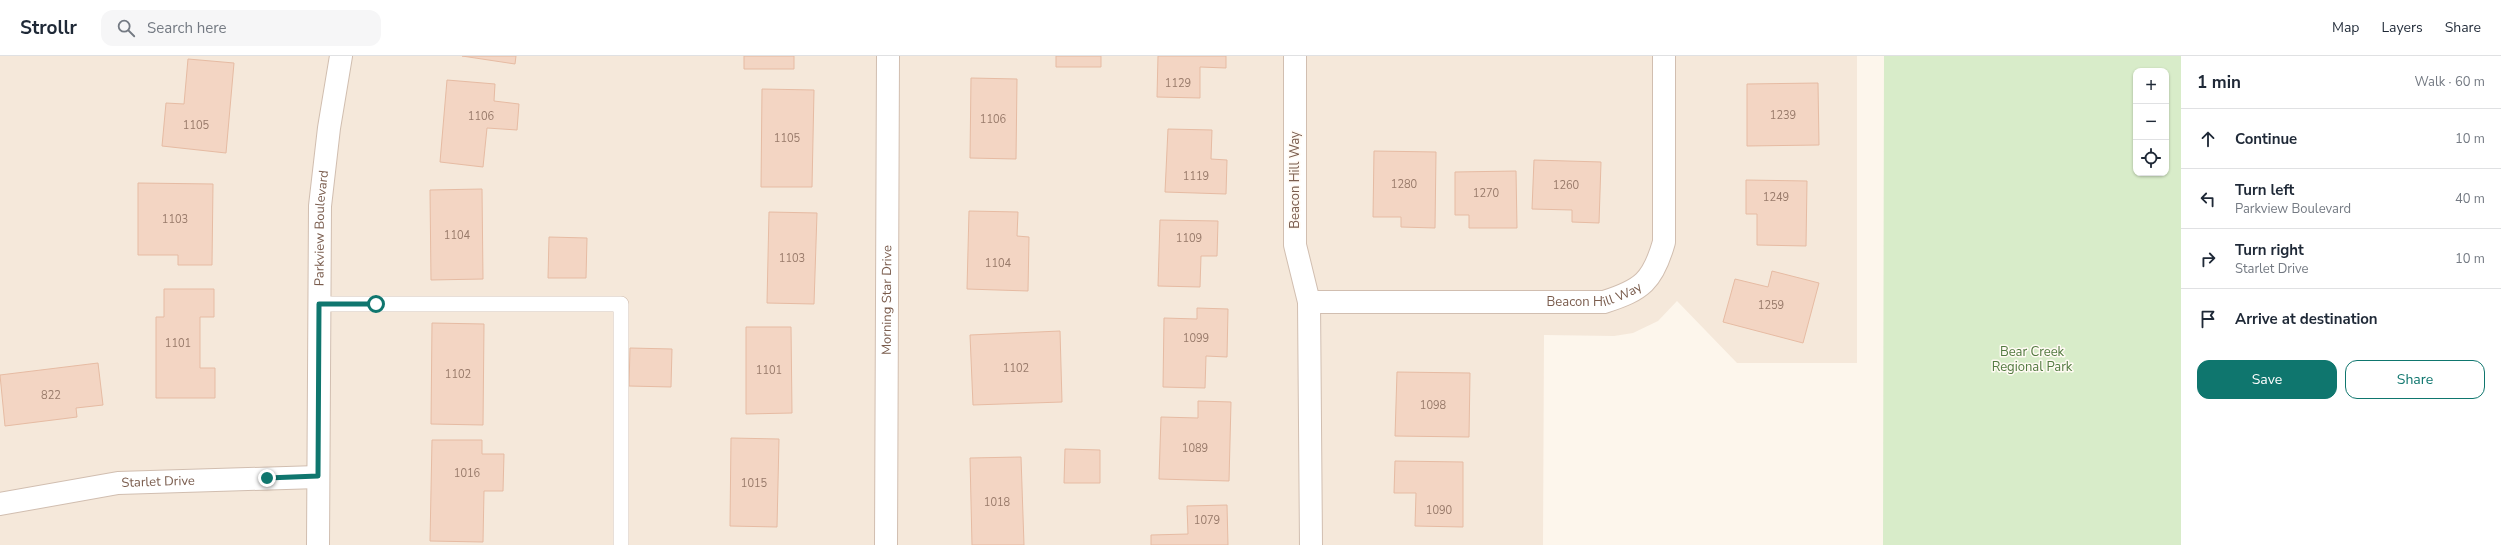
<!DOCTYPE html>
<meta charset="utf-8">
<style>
body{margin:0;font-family:"Nunito Sans",sans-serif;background:#f6f6f7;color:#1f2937}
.controls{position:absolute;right:12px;top:12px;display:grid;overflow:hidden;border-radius:8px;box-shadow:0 1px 3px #0004}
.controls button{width:36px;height:36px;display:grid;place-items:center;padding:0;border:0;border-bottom:1px solid #e0e1e3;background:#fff;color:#1f2937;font:20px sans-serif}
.stop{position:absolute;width:12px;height:12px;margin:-9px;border:3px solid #0f766e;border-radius:50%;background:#fff}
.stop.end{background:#0f766e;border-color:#fff;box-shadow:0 1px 4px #0008}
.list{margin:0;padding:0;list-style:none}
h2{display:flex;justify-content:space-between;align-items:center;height:52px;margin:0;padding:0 16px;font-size:17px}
h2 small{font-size:13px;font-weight:400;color:#747a83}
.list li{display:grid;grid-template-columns:26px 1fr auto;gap:12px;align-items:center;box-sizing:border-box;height:60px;padding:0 16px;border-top:1px solid #e0e1e3}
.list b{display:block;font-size:15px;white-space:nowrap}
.list p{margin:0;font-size:13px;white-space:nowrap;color:#747a83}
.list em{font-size:13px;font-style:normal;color:#747a83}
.actions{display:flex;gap:8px;padding:12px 16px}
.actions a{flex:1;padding:9px 0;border:1px solid #0f766e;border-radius:12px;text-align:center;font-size:14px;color:#0f766e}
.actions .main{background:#0f766e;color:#fff}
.icon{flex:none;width:22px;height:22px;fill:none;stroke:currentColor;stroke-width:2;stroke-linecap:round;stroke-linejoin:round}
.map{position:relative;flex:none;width:2181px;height:489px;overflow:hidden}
header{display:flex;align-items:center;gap:24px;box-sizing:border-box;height:56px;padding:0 20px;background:#fff;border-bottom:1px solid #e0e1e3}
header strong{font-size:19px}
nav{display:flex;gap:22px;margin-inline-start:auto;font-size:14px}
.search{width:280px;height:36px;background:#f6f6f7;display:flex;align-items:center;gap:10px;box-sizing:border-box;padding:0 14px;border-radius:12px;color:#747a83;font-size:15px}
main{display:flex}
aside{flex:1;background:#fff}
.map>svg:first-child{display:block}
.residential{fill:#f5e8da}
.green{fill:#d8ecc9;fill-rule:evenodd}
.building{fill:#f3d5c3;stroke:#e6bba3}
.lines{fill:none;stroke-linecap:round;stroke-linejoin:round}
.service-casing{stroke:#d1beb0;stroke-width:16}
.minor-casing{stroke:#d1beb0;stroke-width:24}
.tertiary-casing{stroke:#d1beb0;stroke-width:24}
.service{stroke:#fff;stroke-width:15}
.minor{stroke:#fff;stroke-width:22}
.tertiary{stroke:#fff;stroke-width:22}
.route{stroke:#0f766e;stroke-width:5}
.labels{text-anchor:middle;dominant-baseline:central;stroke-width:3;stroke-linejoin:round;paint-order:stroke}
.number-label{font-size:11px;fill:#987a6a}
.street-label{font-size:13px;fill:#7a5c4d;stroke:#fffaf3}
.park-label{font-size:13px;fill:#537a41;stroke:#fffaf3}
</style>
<header>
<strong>Strollr</strong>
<div class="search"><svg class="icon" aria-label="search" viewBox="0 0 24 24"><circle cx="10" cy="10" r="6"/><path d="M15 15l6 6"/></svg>Search here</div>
<nav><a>Map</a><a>Layers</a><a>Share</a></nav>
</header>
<main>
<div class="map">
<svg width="2181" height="489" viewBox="0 0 2181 489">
<rect width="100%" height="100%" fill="#fdf6ec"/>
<!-- residential -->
<path class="residential" d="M 0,0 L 1857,0 L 1857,307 L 1737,307 L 1677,245 L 1658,265 L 1633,277 L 1614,280 L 1544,279 L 1543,489 L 0,489 Z"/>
<!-- green -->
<path class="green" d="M 1884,0 L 2181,0 L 2181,489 L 1883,489 ZM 2136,15 L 2166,15 L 2166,117 L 2136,117 Z"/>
<!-- building -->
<path class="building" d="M 462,0 L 516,0 L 515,8 Z
M 744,0 L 794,0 L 794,13 L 744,13 Z
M 1056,0 L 1101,0 L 1101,11 L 1056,11 Z
M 1158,0 L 1226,0 L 1226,12 L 1200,11 L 1200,42 L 1157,41 Z
M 188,3 L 234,7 L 226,97 L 162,90 L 166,47 L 184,48 Z
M 971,22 L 1017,23 L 1016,103 L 970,102 Z
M 447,24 L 495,28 L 494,45 L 519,48 L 517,74 L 487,72 L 483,111 L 440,106 Z
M 1818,27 L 1819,89 L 1747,90 L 1747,28 Z
M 762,33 L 814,34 L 812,131 L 761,131 Z
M 1168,73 L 1212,74 L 1211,103 L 1227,104 L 1226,138 L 1165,136 Z
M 1374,95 L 1436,96 L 1435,172 L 1401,171 L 1401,161 L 1373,161 Z
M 1534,104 L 1601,106 L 1599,167 L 1572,166 L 1572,154 L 1532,153 Z
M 1516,115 L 1517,172 L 1469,172 L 1469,159 L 1455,159 L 1455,116 Z
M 1746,124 L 1807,125 L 1806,190 L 1757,189 L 1757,158 L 1746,158 Z
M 138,127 L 213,128 L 212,209 L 178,209 L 178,199 L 138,199 Z
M 482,133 L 483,223 L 431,224 L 430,134 Z
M 969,155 L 1018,156 L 1017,180 L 1029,181 L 1028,235 L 967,233 Z
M 769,156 L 817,157 L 814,248 L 767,247 Z
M 1160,164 L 1218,165 L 1217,200 L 1201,200 L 1200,231 L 1158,230 Z
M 549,181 L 587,182 L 586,222 L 548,222 Z
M 1772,215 L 1819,227 L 1803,287 L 1723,266 L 1735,223 L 1768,231 Z
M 164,233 L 214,233 L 214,261 L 200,261 L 200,312 L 215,312 L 215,342 L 156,342 L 156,261 L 164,261 Z
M 1197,252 L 1228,253 L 1227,301 L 1206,300 L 1205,332 L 1163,331 L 1164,262 L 1197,263 Z
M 432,267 L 484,268 L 483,369 L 431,368 Z
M 746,271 L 791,271 L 792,357 L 746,358 Z
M 1060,275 L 1062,346 L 973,349 L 970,279 Z
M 630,292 L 672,293 L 671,331 L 629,330 Z
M 98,307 L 103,349 L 76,352 L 77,361 L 5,370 L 0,319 Z
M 1397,316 L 1470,317 L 1469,381 L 1395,380 Z
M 1198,345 L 1231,346 L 1229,425 L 1159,423 L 1161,361 L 1198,362 Z
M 731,382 L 779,383 L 777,471 L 730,470 Z
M 432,384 L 482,384 L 482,398 L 504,398 L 503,435 L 484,435 L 483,486 L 430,485 Z
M 1065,393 L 1100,394 L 1100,427 L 1064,427 Z
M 1021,401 L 1024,489 L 972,489 L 970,402 Z
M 1395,405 L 1463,406 L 1463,471 L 1415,470 L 1416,437 L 1394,437 Z
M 1227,449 L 1228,489 L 1151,489 L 1151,479 L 1188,478 L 1187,450 Z"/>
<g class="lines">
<!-- service casing -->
<g class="service-casing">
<path id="service" d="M 319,248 L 621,248 L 621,489"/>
</g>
<!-- minor casing -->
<g class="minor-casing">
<g id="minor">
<path id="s1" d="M 1295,0 L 1295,189 L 1309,246 L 1604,246 C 1642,234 1653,225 1664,186 L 1664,0"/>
<path d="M 1309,246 L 1311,489"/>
<path id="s2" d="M 0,448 L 118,427 L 318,421"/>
<path id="s3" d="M 886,489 L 888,0"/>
</g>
</g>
<!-- tertiary casing -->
<g class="tertiary-casing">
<g id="tertiary">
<path id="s4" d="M 318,489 L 320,150 L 329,72 L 341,0"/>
</g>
</g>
<!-- service -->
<use href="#service" class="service"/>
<!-- minor -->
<use href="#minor" class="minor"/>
<!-- tertiary -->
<use href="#tertiary" class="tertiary"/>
</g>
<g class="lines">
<!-- route -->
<path class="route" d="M 267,422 L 318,420 L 319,248 L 376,248"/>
</g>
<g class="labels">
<!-- number labels -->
<g class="number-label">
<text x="1178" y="27">1129</text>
<text x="1783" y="59">1239</text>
<text x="481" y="60">1106</text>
<text x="993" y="63">1106</text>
<text x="196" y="69">1105</text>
<text x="787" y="82">1105</text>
<text x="1196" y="120">1119</text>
<text x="1404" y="128">1280</text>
<text x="1566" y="129">1260</text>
<text x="1486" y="137">1270</text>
<text x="1776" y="141">1249</text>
<text x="175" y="163">1103</text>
<text x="457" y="179">1104</text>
<text x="1189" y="182">1109</text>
<text x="792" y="202">1103</text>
<text x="998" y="207">1104</text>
<text x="1771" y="249">1259</text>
<text x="1196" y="282">1099</text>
<text x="178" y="287">1101</text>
<text x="1016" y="312">1102</text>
<text x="769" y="314">1101</text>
<text x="458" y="318">1102</text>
<text x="51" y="339">822</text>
<text x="1433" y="349">1098</text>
<text x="1195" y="392">1089</text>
<text x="467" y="417">1016</text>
<text x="754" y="427">1015</text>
<text x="997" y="446">1018</text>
<text x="1439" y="454">1090</text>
<text x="1207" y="464">1079</text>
</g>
<!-- street labels -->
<g class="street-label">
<text transform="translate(1295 124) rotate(-90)">Beacon Hill Way</text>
<text stroke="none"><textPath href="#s4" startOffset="317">Parkview Boulevard</textPath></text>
<text stroke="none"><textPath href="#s1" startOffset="534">Beacon Hill Way</textPath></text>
<text stroke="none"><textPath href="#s3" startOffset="245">Morning Star Drive</textPath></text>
<text stroke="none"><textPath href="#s2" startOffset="160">Starlet Drive</textPath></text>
</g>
<!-- park labels -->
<g class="park-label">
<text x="2032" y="296">Bear Creek<tspan x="2032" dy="15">Regional Park</tspan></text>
</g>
</g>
</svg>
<div class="controls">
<button>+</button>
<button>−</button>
<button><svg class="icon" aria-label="locate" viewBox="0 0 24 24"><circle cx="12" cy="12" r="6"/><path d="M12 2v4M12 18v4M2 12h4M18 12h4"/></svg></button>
</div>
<div class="stop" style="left:376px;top:248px"></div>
<div class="stop end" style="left:267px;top:422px"></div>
</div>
<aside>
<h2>1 min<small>Walk · 60 m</small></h2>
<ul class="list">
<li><svg class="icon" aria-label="ahead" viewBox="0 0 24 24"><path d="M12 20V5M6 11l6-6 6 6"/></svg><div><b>Continue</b></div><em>10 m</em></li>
<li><svg class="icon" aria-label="left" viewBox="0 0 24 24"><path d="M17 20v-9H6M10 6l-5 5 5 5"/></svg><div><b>Turn left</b><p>Parkview Boulevard</p></div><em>40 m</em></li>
<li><svg class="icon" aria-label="right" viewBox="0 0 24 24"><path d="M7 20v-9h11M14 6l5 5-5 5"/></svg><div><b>Turn right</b><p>Starlet Drive</p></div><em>10 m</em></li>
<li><svg class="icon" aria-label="arrive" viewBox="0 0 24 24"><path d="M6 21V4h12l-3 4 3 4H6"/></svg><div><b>Arrive at destination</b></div></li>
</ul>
<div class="actions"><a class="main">Save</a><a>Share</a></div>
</aside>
</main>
